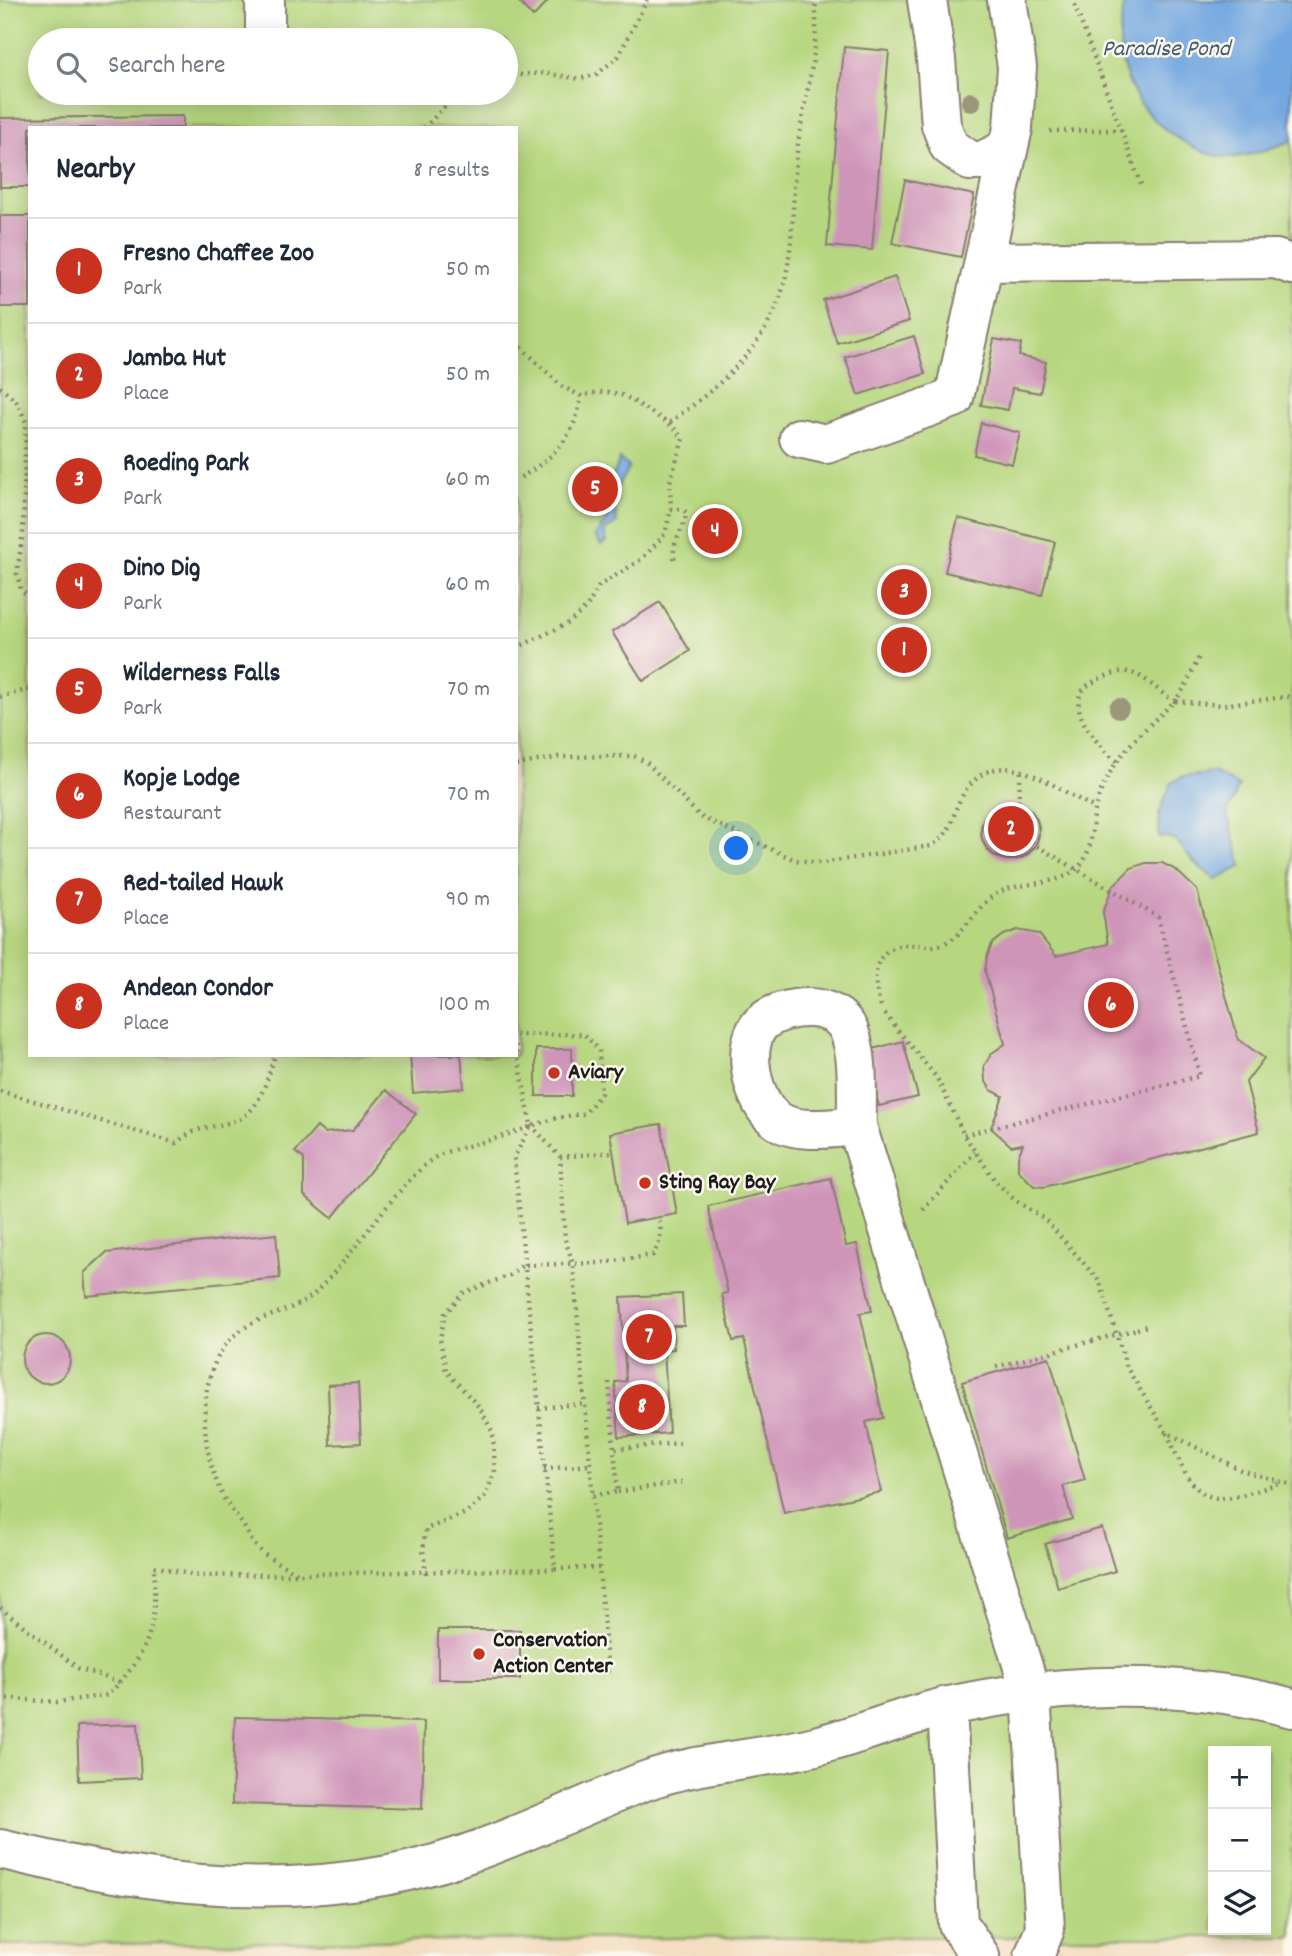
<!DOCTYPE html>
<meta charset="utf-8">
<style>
body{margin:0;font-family:Dekko,sans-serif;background:#f2f2f3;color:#1f2937}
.controls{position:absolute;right:21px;bottom:21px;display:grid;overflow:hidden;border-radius:0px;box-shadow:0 4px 18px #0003}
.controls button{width:63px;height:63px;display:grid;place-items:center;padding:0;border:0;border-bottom:2px solid #e0e1e3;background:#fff;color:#1f2937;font:35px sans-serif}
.you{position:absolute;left:737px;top:849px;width:24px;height:24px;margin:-18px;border:5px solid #fff;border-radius:50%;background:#1a73e8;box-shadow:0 0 0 10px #1a73e833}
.badge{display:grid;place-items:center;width:46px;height:46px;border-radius:50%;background:#c8321e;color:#fff;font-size:23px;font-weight:700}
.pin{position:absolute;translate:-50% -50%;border:4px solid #fff;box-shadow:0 2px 7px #0006}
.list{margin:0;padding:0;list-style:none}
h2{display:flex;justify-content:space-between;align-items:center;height:91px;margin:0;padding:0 28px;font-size:30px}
h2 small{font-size:23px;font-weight:400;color:#747a83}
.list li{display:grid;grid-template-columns:46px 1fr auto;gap:21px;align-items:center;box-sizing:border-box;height:105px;padding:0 28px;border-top:2px solid #e0e1e3}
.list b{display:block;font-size:26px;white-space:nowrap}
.list p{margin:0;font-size:23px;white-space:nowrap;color:#747a83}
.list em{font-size:23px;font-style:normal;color:#747a83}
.icon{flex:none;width:38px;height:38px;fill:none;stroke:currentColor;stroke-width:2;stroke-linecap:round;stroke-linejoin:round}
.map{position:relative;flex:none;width:1292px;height:1956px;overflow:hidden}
.search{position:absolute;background:#fff;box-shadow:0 4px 18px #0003;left:28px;top:28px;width:490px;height:77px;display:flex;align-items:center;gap:18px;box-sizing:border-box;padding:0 24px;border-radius:38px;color:#747a83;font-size:26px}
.panel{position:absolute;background:#fff;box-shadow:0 4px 18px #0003;left:28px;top:126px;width:490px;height:931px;border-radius:0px}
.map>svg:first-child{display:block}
.green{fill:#b6d77f;stroke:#697a4e;stroke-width:2;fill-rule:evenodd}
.water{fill:#73a7e0;stroke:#48627e;stroke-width:2}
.building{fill:#cf95b9}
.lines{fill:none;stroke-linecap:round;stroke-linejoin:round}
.minor-casing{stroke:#887d6f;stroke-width:42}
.path{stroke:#887d6f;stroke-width:4.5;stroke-dasharray:2 5;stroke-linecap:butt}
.minor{stroke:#fff;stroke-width:38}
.path-bridge{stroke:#887d6f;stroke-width:4.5;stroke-dasharray:2 5;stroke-linecap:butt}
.tree{fill:#9b977a}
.poi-dot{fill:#c8321e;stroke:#fbf7ec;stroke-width:2.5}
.labels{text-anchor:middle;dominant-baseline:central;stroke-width:5;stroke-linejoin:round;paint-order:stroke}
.poi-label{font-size:23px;font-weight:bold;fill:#1c1c1c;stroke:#fbf7ec;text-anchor:start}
.water-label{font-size:24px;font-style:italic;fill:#435b74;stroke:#fbf7ec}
</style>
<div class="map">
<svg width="1292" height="1956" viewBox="0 0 1292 1956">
<rect width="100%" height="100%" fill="#fbf7ec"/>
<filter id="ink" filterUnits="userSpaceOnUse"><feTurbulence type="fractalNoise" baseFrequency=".0143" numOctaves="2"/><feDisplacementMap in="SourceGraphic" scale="14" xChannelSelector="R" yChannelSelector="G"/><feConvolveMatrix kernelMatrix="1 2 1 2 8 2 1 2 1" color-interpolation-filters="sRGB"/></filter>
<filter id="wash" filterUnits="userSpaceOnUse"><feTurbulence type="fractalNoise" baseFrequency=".00686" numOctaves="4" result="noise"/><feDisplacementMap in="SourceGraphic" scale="28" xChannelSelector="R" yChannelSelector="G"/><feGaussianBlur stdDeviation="1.57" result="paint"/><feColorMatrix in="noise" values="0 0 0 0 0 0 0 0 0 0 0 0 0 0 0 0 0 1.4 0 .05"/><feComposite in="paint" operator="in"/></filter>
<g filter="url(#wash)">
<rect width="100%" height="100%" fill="#f4dec2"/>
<!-- green -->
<path class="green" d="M 0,0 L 1292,0 L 1292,1937 L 772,1937 L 0,1945 ZM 40,40 L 506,40 L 506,93 L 40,93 ZM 30,128 L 516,128 L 516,1055 L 30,1055 ZM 1213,1751 L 1266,1751 L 1266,1930 L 1213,1930 Z"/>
<!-- water -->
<path class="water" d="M 1126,0 L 1292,0 L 1292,141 C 1271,148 1247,158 1224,157 C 1208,156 1192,147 1179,139 C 1129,108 1109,56 1126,0 Z
M 620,459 L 629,467 L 613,495 L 617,523 L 604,531 L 607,542 L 601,545 L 595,536 L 607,520 L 603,500 Z
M 1214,773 L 1239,786 L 1227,813 L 1242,866 L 1216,880 C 1208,873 1197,866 1189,857 C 1179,845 1179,836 1159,837 L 1159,814 L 1171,783 L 1182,777 Z"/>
<g id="blocks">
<!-- building -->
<path class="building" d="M 517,0 L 549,0 L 533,17 Z
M 844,47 L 889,51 L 872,250 L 827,246 Z
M 141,93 L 179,93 L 179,95 L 141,96 Z
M 183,116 L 183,128 L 30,128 L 30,187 L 0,187 L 0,118 Z
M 905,180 L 974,195 L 961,257 L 892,243 Z
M 0,216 L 30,216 L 30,307 L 0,307 Z
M 895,277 L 909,321 L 837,343 L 823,300 Z
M 914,336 L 925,374 L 858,395 L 845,357 Z
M 994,339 L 1021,344 L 1019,356 L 1046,362 L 1040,393 L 1012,388 L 1008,410 L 981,405 Z
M 981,423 L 1020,433 L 1012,464 L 974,455 Z
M 958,518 L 1055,542 L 1042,595 L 945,572 Z
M 660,602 L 690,651 L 643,681 L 612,632 Z
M981 831a29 29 0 1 1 58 0a29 29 0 1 1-58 0Z
M 1146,863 L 1162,863 L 1176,870 L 1197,890 L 1238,1039 L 1264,1058 L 1246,1082 L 1259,1132 L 1044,1187 L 1034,1186 L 1018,1170 L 1018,1157 L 1023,1144 L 1011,1146 L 991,1128 L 1003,1096 L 991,1090 L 985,1080 L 984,1066 L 992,1053 L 1005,1044 L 985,971 L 987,957 L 992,944 L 1004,935 L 1017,930 L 1039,934 L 1056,956 L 1108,944 L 1103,912 L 1113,886 L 1131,868 Z
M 903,1041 L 918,1097 L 879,1106 L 865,1051 Z
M 536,1049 L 572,1049 L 572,1096 L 536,1096 Z
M 410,1055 L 461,1055 L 464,1088 L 413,1093 Z
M 386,1090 L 416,1114 L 332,1218 L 304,1195 L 304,1159 L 295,1152 L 317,1127 L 324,1133 L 353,1130 Z
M 661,1124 L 677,1214 L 625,1223 L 610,1133 Z
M 831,1178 L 846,1246 L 857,1244 L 872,1311 L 860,1313 L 883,1418 L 866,1422 L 881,1492 L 784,1513 L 744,1339 L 733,1341 L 722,1294 L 728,1293 L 708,1206 Z
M 276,1234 L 280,1278 L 86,1296 L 84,1273 L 106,1253 Z
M 682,1294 L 684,1326 L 673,1326 L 674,1349 L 664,1350 L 669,1433 L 619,1437 L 615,1382 L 626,1381 L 621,1297 Z
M22 1359a24 24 0 1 1 48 0a24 24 0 1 1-48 0Z
M 1049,1357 L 1085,1480 L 1063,1486 L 1072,1519 L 1007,1538 L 962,1382 Z
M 358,1383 L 361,1443 L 330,1445 L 328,1385 Z
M 1102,1528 L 1115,1571 L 1058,1588 L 1045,1544 Z
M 438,1630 L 520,1630 L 520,1679 L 438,1679 Z
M 235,1717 L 424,1722 L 422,1809 L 232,1804 Z
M 138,1724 L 141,1778 L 79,1781 L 77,1726 Z"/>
</g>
</g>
<g filter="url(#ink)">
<use href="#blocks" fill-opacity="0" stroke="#887d6f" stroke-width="2"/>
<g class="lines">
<!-- minor casing -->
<g class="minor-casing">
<path id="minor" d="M 927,0 L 936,59 L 941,125 L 949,146 L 970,161 L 982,161 L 1003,151 L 1010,140
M 265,40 L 265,0
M 984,262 L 1276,259 L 1292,265
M 799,438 L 826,444 L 954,398 L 1013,128 L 1017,67 L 1007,0
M 857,1126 C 833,1128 799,1134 778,1121 C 752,1105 738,1041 764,1021 C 786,1004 836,1000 849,1031 C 860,1059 856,1096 857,1126 L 1031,1693 L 1045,1929 L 1034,1956
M 947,1706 L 958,1924 L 980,1956
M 0,1849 C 131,1881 255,1900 389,1875 C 480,1858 559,1814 645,1781 C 699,1761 759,1760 815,1746 C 860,1735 903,1716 949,1706 C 1060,1682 1181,1678 1292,1708"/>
</g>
<!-- path -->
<path class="path" d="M 506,76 L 543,73 L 580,79 L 597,74 L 618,57 L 647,0
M 424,128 L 451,100 L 463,93
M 1121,130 L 1141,185
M 1050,131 L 1121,130 L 1073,0
M 516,342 L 561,386 L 581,396 C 576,437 552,460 516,480
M 0,387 L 17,402 L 26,422 L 23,532 L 17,574 L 21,590 L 30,597
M 670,422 C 725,383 775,339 787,270 C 795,227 792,181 799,137 C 806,89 820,49 815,0
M 671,509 L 682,509 L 686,512 C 686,530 669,543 675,561
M 516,648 L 569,623 L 587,607 L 599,586 L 642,559 L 665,534 L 671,509 L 670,482 L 683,439 C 673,426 667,422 654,414 C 624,396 617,386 581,396
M 0,697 L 30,689
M 1116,762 C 1097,743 1054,699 1097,680 C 1107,676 1118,670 1129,672 C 1147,676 1158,693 1175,701 L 1185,687 L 1200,655
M 516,765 L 559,757 L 634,756 L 646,762 L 701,817 L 795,860 L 822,863 L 931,846 C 956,830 949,820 961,798 C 996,736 1051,787 1095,808
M 881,1006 C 872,981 871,948 906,945 C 919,944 930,949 943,944 C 965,935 974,909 993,896 C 1016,880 1051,888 1074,871 C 1095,856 1090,827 1096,806 C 1109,759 1141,733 1175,701 L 1221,705 L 1292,696
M 885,1014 L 937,1078 L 964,1135 L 996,1182 L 1016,1201 L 1045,1219 L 1100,1282 L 1127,1368 L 1166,1432 L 1241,1470 L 1292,1485
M 0,1091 L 176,1143 C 201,1123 211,1130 237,1120 C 260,1112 268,1076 275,1055
M 531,1125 L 560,1157 L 565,1239 L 573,1264 L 599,1568
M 964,1135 L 1200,1076 L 1158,917 L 1035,845 L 1016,828 L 1021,769
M 560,1157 L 613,1152
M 923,1210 L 975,1152
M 1137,1329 L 1150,1325
M 996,1367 L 1092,1341
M 609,1382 L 614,1449
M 538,1408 L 584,1404
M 1167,1433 C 1197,1505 1205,1510 1279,1483
M 544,1469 L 590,1465
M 618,1492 L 682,1482
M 593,1495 L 618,1492 L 614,1449 L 680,1443
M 555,1569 L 599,1568 L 608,1674
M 297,1573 C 285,1566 270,1560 261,1551 C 253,1545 248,1533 243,1525 C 236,1515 227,1505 222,1494 C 201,1452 195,1380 228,1342 C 255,1311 292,1317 318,1290 C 356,1251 385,1202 425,1165 C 441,1150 463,1148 483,1142 C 519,1133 548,1116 585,1114 L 601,1093 L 599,1050 L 584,1034 L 516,1035
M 426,1574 L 423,1549 L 426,1529 L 466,1513 L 485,1496 L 495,1472 L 493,1433 L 480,1408 L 446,1371 L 440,1339 L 445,1314 L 463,1293 L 510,1275 L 523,1265 L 602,1263 L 653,1255 C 660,1243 663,1230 658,1217
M 0,1608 L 78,1668 L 119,1682
M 0,1698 L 57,1702 L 108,1695 C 152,1650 156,1627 154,1566 L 198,1576 L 555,1569 L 514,1158 L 531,1125 L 516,1045"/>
<!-- minor -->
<use href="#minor" class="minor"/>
<!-- path-bridge -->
<path class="path-bridge" d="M 1092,1341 L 1137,1329"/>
</g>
<!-- trees -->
<g class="tree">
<circle cx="971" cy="102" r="10"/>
<circle cx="1119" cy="708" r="10"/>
</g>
</g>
<!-- markers -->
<g class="poi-dot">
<circle cx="554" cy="1073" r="7"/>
<circle cx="645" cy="1183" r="7"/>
<circle cx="479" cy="1654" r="7"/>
</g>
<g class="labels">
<!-- poi labels -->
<g class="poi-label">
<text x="568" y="1073">Aviary</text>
<text x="659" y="1183">Sting Ray Bay</text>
<text x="493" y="1641">Conservation<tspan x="493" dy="26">Action Center</tspan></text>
</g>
<!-- water labels -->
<g class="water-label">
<text x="1166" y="50">Paradise Pond</text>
</g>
</g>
</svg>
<div class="controls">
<button>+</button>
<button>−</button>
<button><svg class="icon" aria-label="layers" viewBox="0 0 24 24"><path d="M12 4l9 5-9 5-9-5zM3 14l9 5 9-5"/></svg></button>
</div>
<div class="you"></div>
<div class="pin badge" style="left:904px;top:650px">1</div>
<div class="pin badge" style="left:1011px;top:829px">2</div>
<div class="pin badge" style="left:904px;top:592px">3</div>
<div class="pin badge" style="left:715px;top:531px">4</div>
<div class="pin badge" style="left:595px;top:489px">5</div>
<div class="pin badge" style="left:1111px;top:1005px">6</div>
<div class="pin badge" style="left:649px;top:1337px">7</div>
<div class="pin badge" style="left:642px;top:1407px">8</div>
<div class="search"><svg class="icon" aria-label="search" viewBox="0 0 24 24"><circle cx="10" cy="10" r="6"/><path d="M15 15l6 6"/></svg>Search here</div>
<section class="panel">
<h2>Nearby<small>8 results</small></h2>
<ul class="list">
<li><span class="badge">1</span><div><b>Fresno Chaffee Zoo</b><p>Park</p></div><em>50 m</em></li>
<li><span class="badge">2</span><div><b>Jamba Hut</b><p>Place</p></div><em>50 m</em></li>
<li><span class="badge">3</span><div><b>Roeding Park</b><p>Park</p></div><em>60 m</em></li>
<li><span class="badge">4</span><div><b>Dino Dig</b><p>Park</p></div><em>60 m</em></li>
<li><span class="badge">5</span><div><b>Wilderness Falls</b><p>Park</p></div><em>70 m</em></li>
<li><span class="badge">6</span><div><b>Kopje Lodge</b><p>Restaurant</p></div><em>70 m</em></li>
<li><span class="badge">7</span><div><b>Red-tailed Hawk</b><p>Place</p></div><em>90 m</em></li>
<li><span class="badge">8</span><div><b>Andean Condor</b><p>Place</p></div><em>100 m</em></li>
</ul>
</section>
</div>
